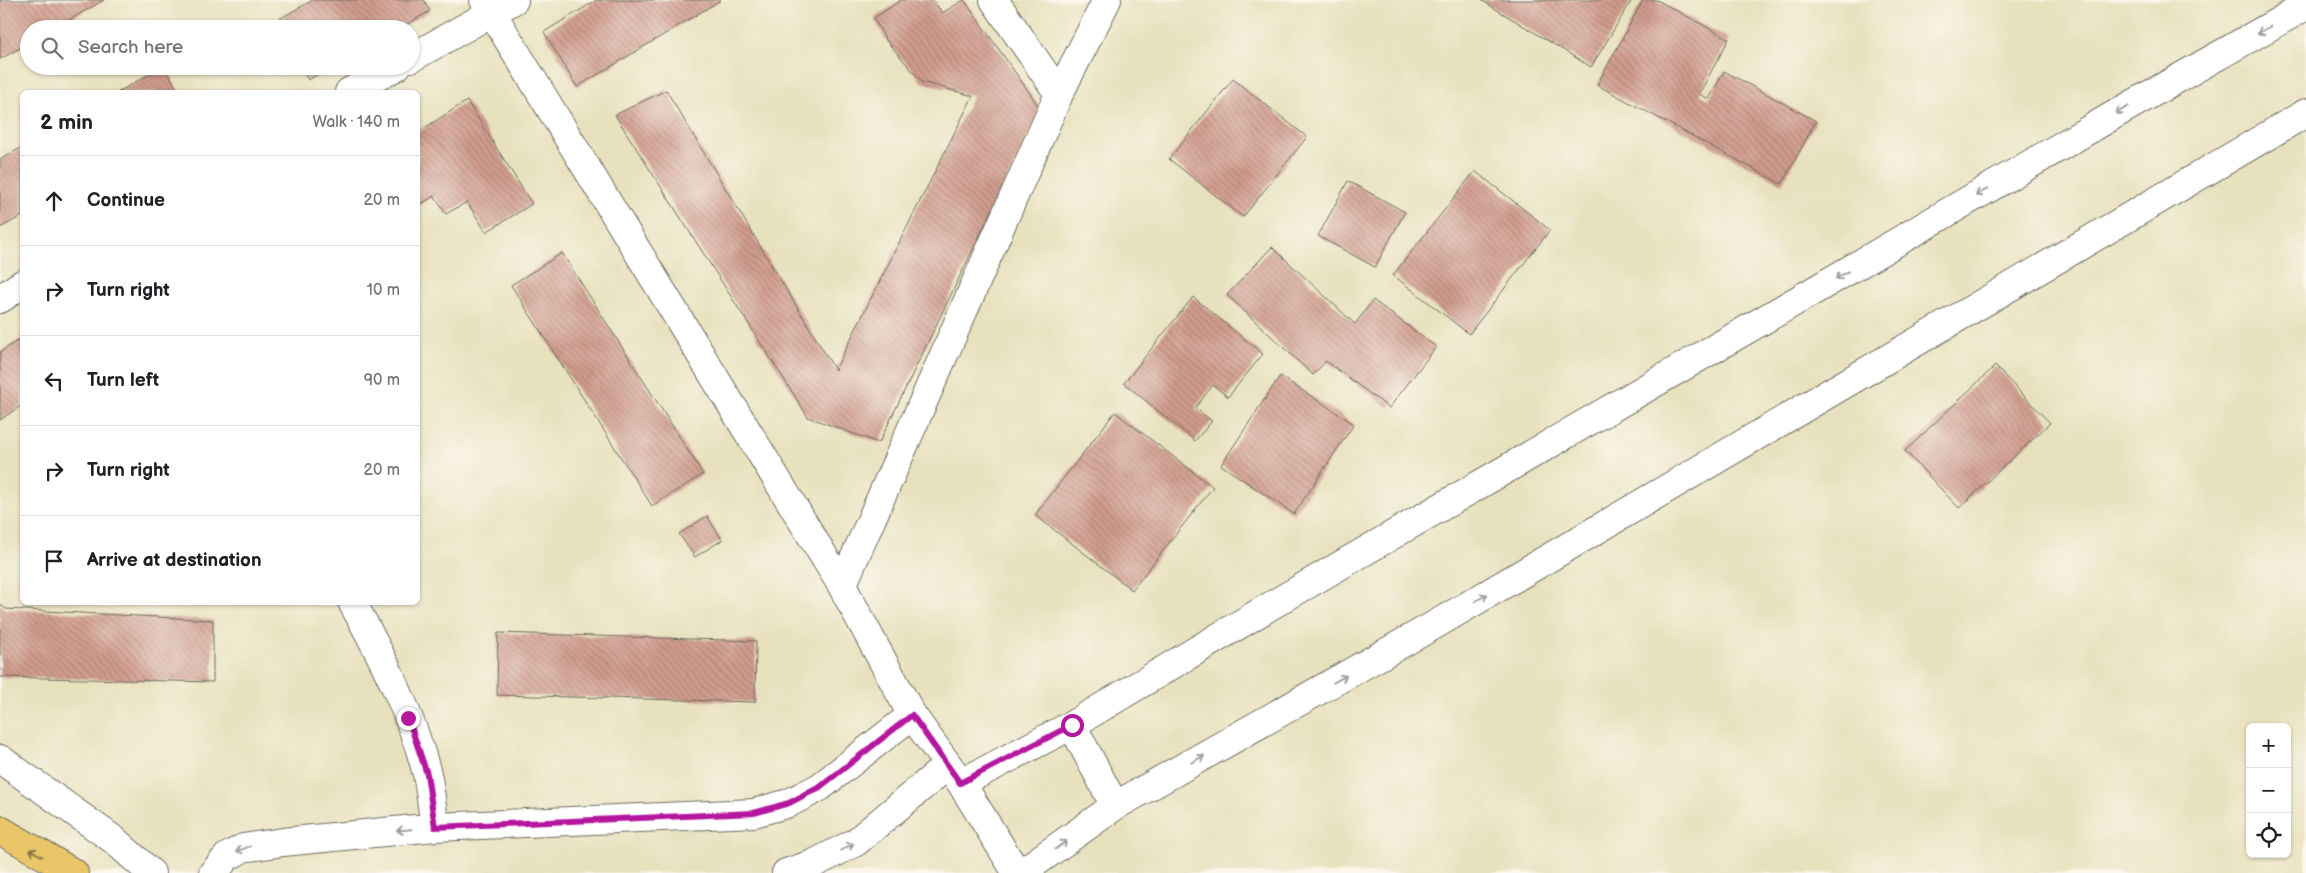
<!DOCTYPE html>
<meta charset="utf-8">
<style>
body{margin:0;font-family:"Balsamiq Sans",sans-serif;background:#f6f6f6;color:#202124}
.controls{position:absolute;right:15px;bottom:15px;display:grid;overflow:hidden;border-radius:8px;box-shadow:0 1px 4px #0004}
.controls button{width:45px;height:45px;display:grid;place-items:center;padding:0;border:0;border-bottom:1px solid #e0e0e0;background:#fff;color:#202124;font:25px sans-serif}
.stop{position:absolute;width:15px;height:15px;margin:-11px;border:4px solid #b5179e;border-radius:50%;background:#fff}
.stop.end{background:#b5179e;border-color:#fff;box-shadow:0 1px 5px #0008}
.list{margin:0;padding:0;list-style:none}
h2{display:flex;justify-content:space-between;align-items:center;height:65px;margin:0;padding:0 20px;font-size:21px}
h2 small{font-size:16px;font-weight:400;color:#757577}
.list li{display:grid;grid-template-columns:32px 1fr auto;gap:15px;align-items:center;box-sizing:border-box;height:90px;padding:0 20px;border-top:1px solid #e0e0e0}
.list b{display:block;font-size:19px;white-space:nowrap}
.list em{font-size:16px;font-style:normal;color:#757577}
.icon{flex:none;width:28px;height:28px;fill:none;stroke:currentColor;stroke-width:2;stroke-linecap:round;stroke-linejoin:round}
.map{position:relative;flex:none;width:2306px;height:873px;overflow:hidden}
.search{position:absolute;background:#fff;box-shadow:0 1px 4px #0004;left:20px;top:20px;width:400px;height:55px;display:flex;align-items:center;gap:12px;box-sizing:border-box;padding:0 18px;border-radius:28px;color:#757577;font-size:19px}
.panel{position:absolute;background:#fff;box-shadow:0 1px 4px #0004;left:20px;top:90px;width:400px;height:515px;border-radius:8px}
.map>svg:first-child{display:block}
.building{fill:url(#building-back-hatch)}
.lines{fill:none;stroke-linecap:round;stroke-linejoin:round}
.minor-casing{stroke:#6d6b5e;stroke-width:30}
.primary-casing{stroke:#6d6b5e;stroke-width:30}
.minor{stroke:#fff;stroke-width:28}
.primary{stroke:#ebc669;stroke-width:28}
.oneway{stroke:#a0a0a0}
.oneway2{stroke:#8b784a}
.route{stroke:#b5179e;stroke-width:6}
</style>
<div class="map">
<svg width="2306" height="873" viewBox="0 0 2306 873">
<defs>
<pattern id="building-back-hatch" width="6" height="6" patternUnits="userSpaceOnUse" patternTransform="scale(1.25)"><rect width="6" height="6" fill="#d19c8e"/><path d="M-1 5l2 2M0 0l6 6M5-1l2 2" fill="none" stroke="#aa7f74"/></pattern>
</defs>
<rect width="100%" height="100%" fill="#fbf7ec"/>
<filter id="ink" filterUnits="userSpaceOnUse"><feTurbulence type="fractalNoise" baseFrequency=".02" numOctaves="2"/><feDisplacementMap in="SourceGraphic" scale="10" xChannelSelector="R" yChannelSelector="G"/><feConvolveMatrix kernelMatrix="1 2 1 2 8 2 1 2 1" color-interpolation-filters="sRGB"/></filter>
<filter id="wash" filterUnits="userSpaceOnUse"><feTurbulence type="fractalNoise" baseFrequency=".0096" numOctaves="4" result="noise"/><feDisplacementMap in="SourceGraphic" scale="20" xChannelSelector="R" yChannelSelector="G"/><feGaussianBlur stdDeviation="1.12" result="paint"/><feColorMatrix in="noise" values="0 0 0 0 0 0 0 0 0 0 0 0 0 0 0 0 0 1.4 0 .05"/><feComposite in="paint" operator="in"/></filter>
<g filter="url(#wash)">
<rect width="100%" height="100%" fill="#e8e1be"/>
<g id="blocks">
<!-- building -->
<path class="building" d="M 0,0 L 104,0 L 53,29 L 29,29 L 29,43 L 0,59 Z
M 313,0 L 424,0 L 430,11 L 399,29 L 278,29 L 274,22 L 277,20 Z
M 597,0 L 721,0 L 577,87 L 544,32 Z
M 901,0 L 933,0 L 942,13 L 964,0 L 1041,109 L 879,443 L 808,417 L 615,115 L 666,90 L 835,370 L 973,96 L 922,82 L 885,39 L 874,18 Z
M 1481,0 L 1632,0 L 1591,67 Z
M 1643,0 L 1657,0 L 1729,39 L 1699,94 L 1709,99 L 1724,71 L 1816,121 L 1782,184 L 1597,85 Z
M 164,66 L 179,92 L 118,92 Z
M 300,66 L 333,66 L 308,80 Z
M 1233,79 L 1307,137 L 1243,217 L 1169,159 Z
M 467,101 L 532,204 L 486,232 L 467,202 L 446,214 L 434,196 L 418,206 L 418,132 Z
M 22,147 L 22,216 L 0,228 L 0,160 Z
M 1475,171 L 1550,230 L 1469,334 L 1393,275 Z
M 1348,181 L 1405,212 L 1375,267 L 1318,236 Z
M 1272,247 L 1355,324 L 1373,300 L 1436,347 L 1389,408 L 1326,361 L 1313,375 L 1227,295 Z
M 562,253 L 703,474 L 652,506 L 511,285 Z
M 1193,297 L 1263,354 L 1228,397 L 1213,385 L 1195,408 L 1212,421 L 1195,441 L 1124,383 Z
M 22,338 L 22,405 L 0,420 L 0,352 Z
M 1995,366 L 2050,423 L 1959,508 L 1905,451 Z
M 1280,376 L 1354,424 L 1294,514 L 1221,465 Z
M 1115,412 L 1213,487 L 1132,590 L 1035,515 Z
M 707,516 L 722,540 L 695,557 L 679,534 Z
M 0,604 L 6,609 L 213,620 L 213,682 L 0,677 Z
M 498,633 L 756,641 L 755,702 L 497,695 Z"/>
</g>
</g>
<g filter="url(#ink)">
<use href="#blocks" fill-opacity="0" stroke="#6d6b5e" stroke-width="1"/>
<g class="lines">
<!-- minor casing -->
<g class="minor-casing">
<path id="minor" d="M 484,0 L 842,586 L 912,715 L 961,783 L 1017,873
M 994,0 L 1059,94
M 411,58 L 514,0
M 349,92 L 397,66
M 0,299 L 22,284
M 842,586 L 1059,94 L 1107,0
M 352,602 C 382,656 412,715 427,774 C 431,792 432,810 435,827
M 1072,725 L 1115,806
M 0,759 L 114,840 L 151,873
M 961,783 L 1072,725 L 1272,605 L 1815,290 L 2126,108 L 2306,6
M 213,873 L 227,857 L 243,848 L 283,842 L 435,827 L 754,813 L 789,803 L 820,787 L 912,715
M 786,873 L 813,864 L 856,842 L 948,765
M 1021,873 L 1115,806 L 1438,623 L 2306,113"/>
</g>
<!-- primary casing -->
<g class="primary-casing">
<path id="primary" d="M 0,830 L 74,873"/>
</g>
<!-- minor -->
<use href="#minor" class="minor"/>
<!-- primary -->
<use href="#primary" class="primary"/>
</g>
<!-- one-way arrows -->
<defs><path id="oneway-shaft" d="M-6 0H5M1.5-3L5.5 0L1.5 3" fill="none" stroke-width="1.6" stroke-linecap="round" stroke-linejoin="round" transform="scale(1.25)"/></defs>
<g class="oneway">
<use href="#oneway-shaft" transform="translate(2264 30) rotate(151)"/>
<use href="#oneway-shaft" transform="translate(2122 110) rotate(150)"/>
<use href="#oneway-shaft" transform="translate(1982 192) rotate(150)"/>
<use href="#oneway-shaft" transform="translate(1842 275) rotate(150)"/>
<use href="#oneway-shaft" transform="translate(1481 598) rotate(-30)"/>
<use href="#oneway-shaft" transform="translate(1340 679) rotate(-29)"/>
<use href="#oneway-shaft" transform="translate(1198 759) rotate(-29)"/>
<use href="#oneway-shaft" transform="translate(404 830) rotate(175)"/>
<use href="#oneway-shaft" transform="translate(1061 845) rotate(-36)"/>
<use href="#oneway-shaft" transform="translate(847 847) rotate(-28)"/>
<use href="#oneway-shaft" transform="translate(243 849) rotate(160)"/>
</g>
<use class="oneway2" href="#oneway-shaft" transform="translate(36 853) rotate(-150)"/>
</g>
<g class="lines" filter="url(#ink)">
<!-- route -->
<path class="route" d="M 408,718 L 427,774 L 435,827 L 754,813 L 789,803 L 820,787 L 912,715 L 960,783 L 1072,725"/>
</g>
</svg>
<div class="controls">
<button>+</button>
<button>−</button>
<button><svg class="icon" aria-label="locate" viewBox="0 0 24 24"><circle cx="12" cy="12" r="6"/><path d="M12 2v4M12 18v4M2 12h4M18 12h4"/></svg></button>
</div>
<div class="stop" style="left:1072px;top:725px"></div>
<div class="stop end" style="left:408px;top:718px"></div>
<div class="search"><svg class="icon" aria-label="search" viewBox="0 0 24 24"><circle cx="10" cy="10" r="6"/><path d="M15 15l6 6"/></svg>Search here</div>
<section class="panel">
<h2>2 min<small>Walk · 140 m</small></h2>
<ul class="list">
<li><svg class="icon" aria-label="ahead" viewBox="0 0 24 24"><path d="M12 20V5M6 11l6-6 6 6"/></svg><div><b>Continue</b></div><em>20 m</em></li>
<li><svg class="icon" aria-label="right" viewBox="0 0 24 24"><path d="M7 20v-9h11M14 6l5 5-5 5"/></svg><div><b>Turn right</b></div><em>10 m</em></li>
<li><svg class="icon" aria-label="left" viewBox="0 0 24 24"><path d="M17 20v-9H6M10 6l-5 5 5 5"/></svg><div><b>Turn left</b></div><em>90 m</em></li>
<li><svg class="icon" aria-label="right" viewBox="0 0 24 24"><path d="M7 20v-9h11M14 6l5 5-5 5"/></svg><div><b>Turn right</b></div><em>20 m</em></li>
<li><svg class="icon" aria-label="arrive" viewBox="0 0 24 24"><path d="M6 21V4h12l-3 4 3 4H6"/></svg><div><b>Arrive at destination</b></div></li>
</ul>
</section>
</div>
